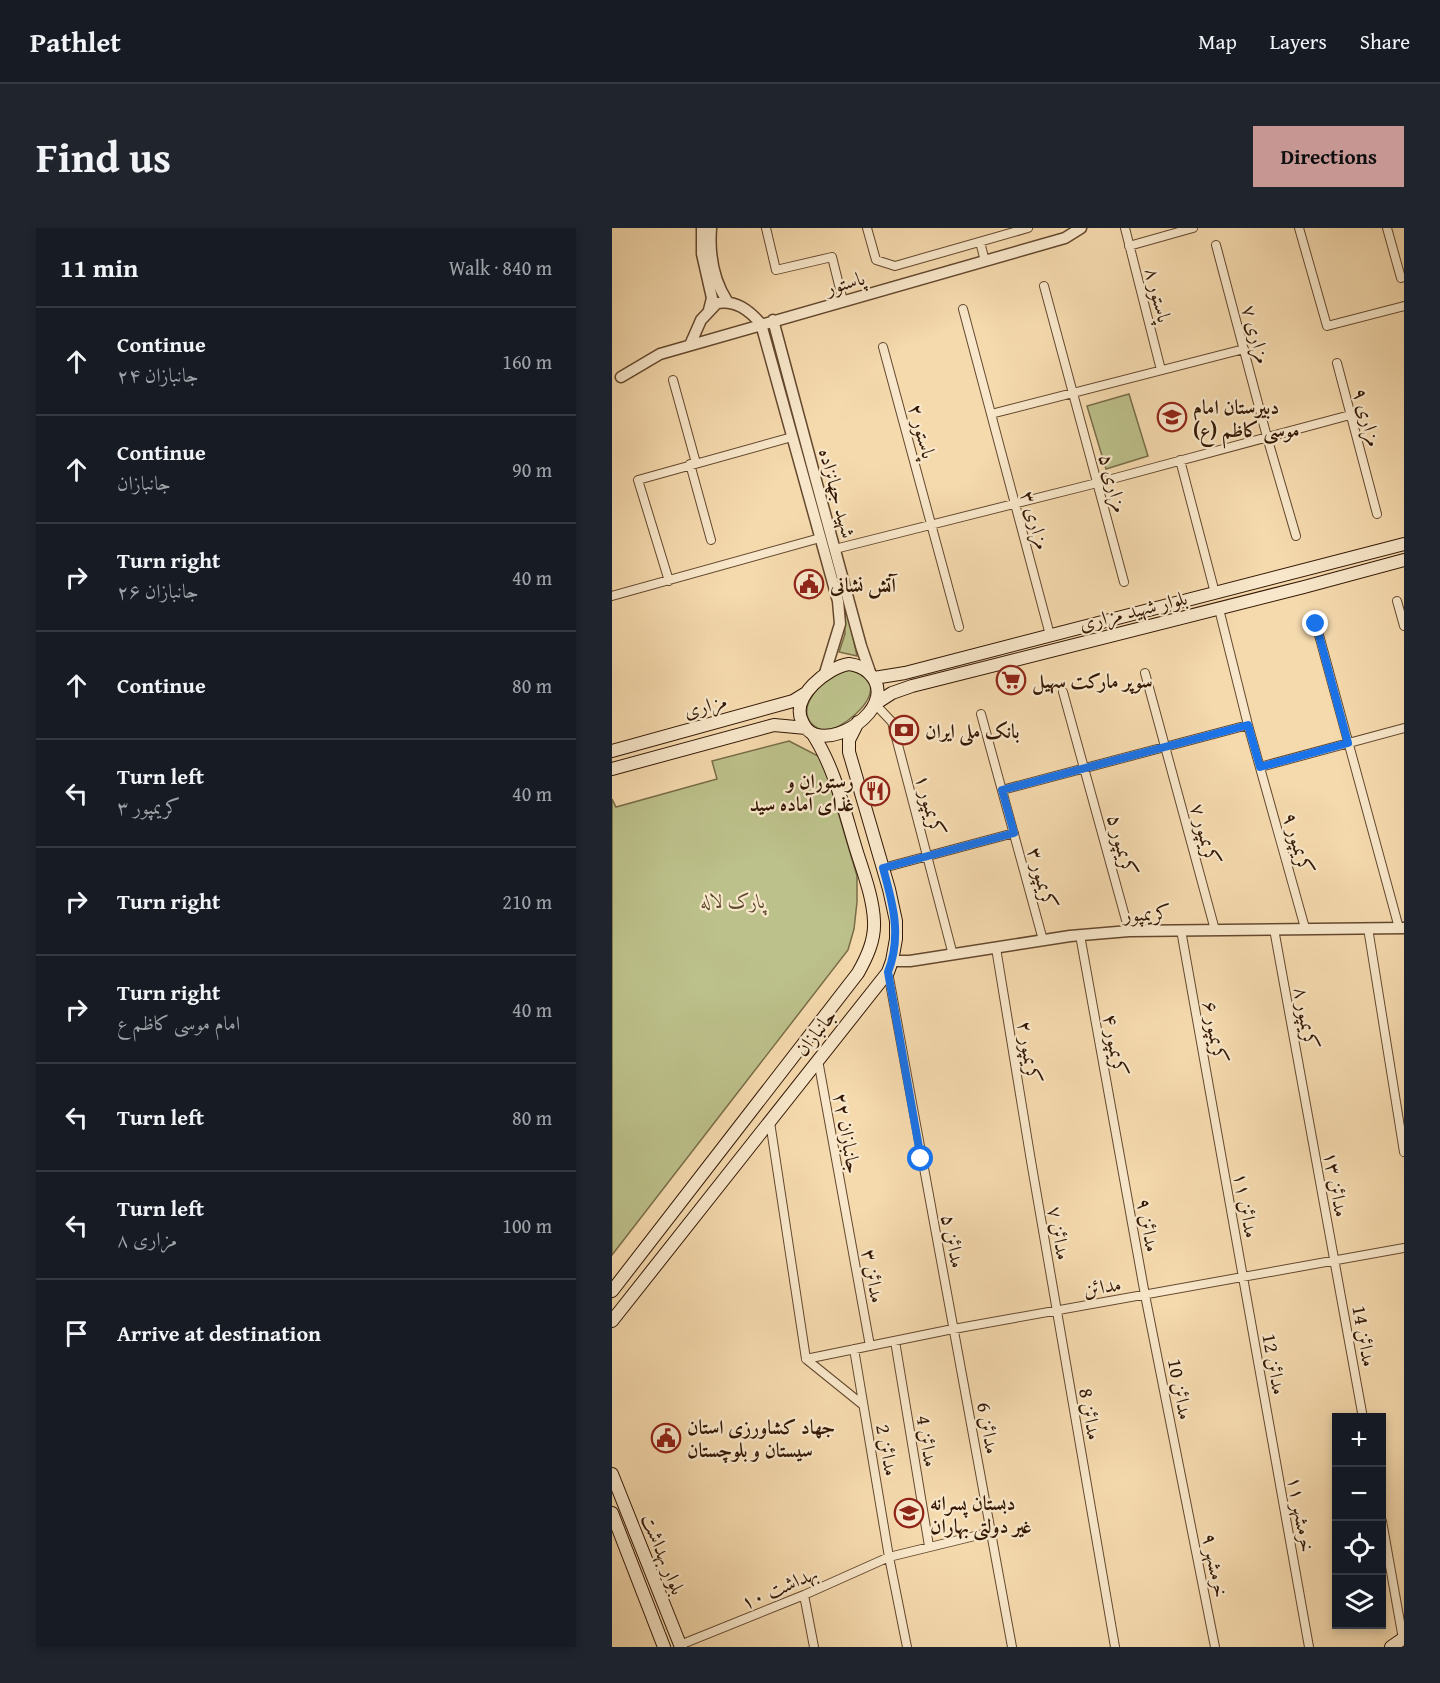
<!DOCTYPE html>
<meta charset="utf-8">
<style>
body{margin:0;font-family:"Gentium Book Plus",Amiri,serif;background:#20242c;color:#f1f3f6}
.controls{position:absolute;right:18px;bottom:18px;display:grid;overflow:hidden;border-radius:0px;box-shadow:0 3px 9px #0003}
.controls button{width:54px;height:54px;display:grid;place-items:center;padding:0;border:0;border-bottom:2px solid #363941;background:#171b24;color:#f1f3f6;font:30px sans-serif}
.stop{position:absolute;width:18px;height:18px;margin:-14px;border:4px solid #1a73e8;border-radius:50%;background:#fff}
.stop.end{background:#1a73e8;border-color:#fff;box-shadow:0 2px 6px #0008}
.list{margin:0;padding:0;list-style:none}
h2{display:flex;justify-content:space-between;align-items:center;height:78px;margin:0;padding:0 24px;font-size:26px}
h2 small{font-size:20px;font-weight:400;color:#9ea1a6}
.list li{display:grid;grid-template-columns:39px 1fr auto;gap:18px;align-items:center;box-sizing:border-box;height:108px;padding:0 24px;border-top:2px solid #363941}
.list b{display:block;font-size:22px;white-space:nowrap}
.list p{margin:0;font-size:20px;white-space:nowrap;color:#9ea1a6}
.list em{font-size:20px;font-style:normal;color:#9ea1a6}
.icon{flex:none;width:33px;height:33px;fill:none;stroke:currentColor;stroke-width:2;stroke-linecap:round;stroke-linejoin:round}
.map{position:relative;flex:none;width:792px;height:1419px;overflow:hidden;border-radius:0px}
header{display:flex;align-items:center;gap:36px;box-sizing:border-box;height:84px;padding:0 30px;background:#171b24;border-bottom:2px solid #363941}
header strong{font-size:28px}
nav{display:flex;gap:33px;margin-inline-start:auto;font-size:21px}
.intro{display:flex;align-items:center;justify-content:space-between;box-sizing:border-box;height:144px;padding:0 36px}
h1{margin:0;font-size:42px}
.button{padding:15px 27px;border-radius:0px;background:#c59692;color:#111;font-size:21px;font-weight:700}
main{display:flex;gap:36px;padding:0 36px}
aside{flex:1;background:#171b24;border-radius:0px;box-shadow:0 3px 9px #0003}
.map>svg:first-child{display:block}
.green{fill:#bcc08a;stroke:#786c47;stroke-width:1.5}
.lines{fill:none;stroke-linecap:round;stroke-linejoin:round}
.minor-casing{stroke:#64482e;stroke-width:10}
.tertiary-casing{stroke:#64482e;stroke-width:13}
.secondary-casing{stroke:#331704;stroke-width:14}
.minor{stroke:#f8e7ca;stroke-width:8}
.tertiary{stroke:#f8e7ca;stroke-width:10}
.secondary{stroke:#f8e7ca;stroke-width:12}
.route{stroke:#1a73e8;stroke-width:8}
.labels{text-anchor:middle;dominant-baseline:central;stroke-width:4.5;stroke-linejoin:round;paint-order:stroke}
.street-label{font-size:20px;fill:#331704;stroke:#f8e7ca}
.poi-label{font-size:20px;font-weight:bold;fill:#331704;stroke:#f8e7ca;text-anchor:start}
.park-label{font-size:20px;font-style:italic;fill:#5c4a2c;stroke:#f8e7ca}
</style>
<header>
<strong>Pathlet</strong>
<nav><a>Map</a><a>Layers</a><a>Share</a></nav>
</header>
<div class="intro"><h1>Find us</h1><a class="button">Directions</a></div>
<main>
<aside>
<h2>11 min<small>Walk · 840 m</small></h2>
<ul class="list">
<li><svg class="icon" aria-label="ahead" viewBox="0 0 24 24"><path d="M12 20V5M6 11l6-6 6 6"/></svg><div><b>Continue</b><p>جانبازان ۲۴</p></div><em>160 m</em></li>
<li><svg class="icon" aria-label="ahead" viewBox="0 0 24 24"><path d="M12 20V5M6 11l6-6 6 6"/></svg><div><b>Continue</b><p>جانبازان</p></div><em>90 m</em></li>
<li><svg class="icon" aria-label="right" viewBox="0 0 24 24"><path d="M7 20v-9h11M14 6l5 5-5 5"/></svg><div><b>Turn right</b><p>جانبازان ۲۶</p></div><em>40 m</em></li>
<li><svg class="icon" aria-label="ahead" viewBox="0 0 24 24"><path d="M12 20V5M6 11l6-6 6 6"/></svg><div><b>Continue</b></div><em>80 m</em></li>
<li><svg class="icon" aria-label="left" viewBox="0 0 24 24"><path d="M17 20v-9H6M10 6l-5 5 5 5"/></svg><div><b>Turn left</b><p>کریمپور ۳</p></div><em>40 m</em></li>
<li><svg class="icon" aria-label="right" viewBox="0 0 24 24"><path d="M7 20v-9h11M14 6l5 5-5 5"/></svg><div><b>Turn right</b></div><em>210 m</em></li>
<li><svg class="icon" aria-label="right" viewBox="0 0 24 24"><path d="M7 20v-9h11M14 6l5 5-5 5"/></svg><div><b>Turn right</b><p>امام موسی کاظم ع</p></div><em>40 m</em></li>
<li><svg class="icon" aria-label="left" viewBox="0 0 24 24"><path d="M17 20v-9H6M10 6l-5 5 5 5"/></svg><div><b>Turn left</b></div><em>80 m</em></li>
<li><svg class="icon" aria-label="left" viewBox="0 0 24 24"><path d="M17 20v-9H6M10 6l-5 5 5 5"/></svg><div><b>Turn left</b><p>مزاری ۸</p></div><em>100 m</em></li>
<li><svg class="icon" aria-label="arrive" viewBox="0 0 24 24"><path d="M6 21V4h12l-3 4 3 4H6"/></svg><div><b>Arrive at destination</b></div></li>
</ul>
</aside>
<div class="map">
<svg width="792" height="1419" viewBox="0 0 792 1419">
<rect width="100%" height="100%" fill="#f5daae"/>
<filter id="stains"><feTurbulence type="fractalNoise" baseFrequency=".00333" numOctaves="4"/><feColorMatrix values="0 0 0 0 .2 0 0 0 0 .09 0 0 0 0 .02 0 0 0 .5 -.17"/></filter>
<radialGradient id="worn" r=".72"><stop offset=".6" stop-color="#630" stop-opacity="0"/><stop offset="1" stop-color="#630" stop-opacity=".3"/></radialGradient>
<!-- green -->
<path class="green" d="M 517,166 L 536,228 L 494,241 L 475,178 Z
M 231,363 L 245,428 L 227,424 L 233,406 Z
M 235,441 C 274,451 258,476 235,493 C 229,497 223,502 215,503 C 209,503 202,499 199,495 C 186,479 206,458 219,449 C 223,445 230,443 235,441 Z
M 177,513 L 210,530 L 245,648 L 245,674 L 242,701 L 236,722 L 0,1027 L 0,571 L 4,579 L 105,551 L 100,533 Z"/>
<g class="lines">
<!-- minor casing -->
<g class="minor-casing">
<path id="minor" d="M 154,0 L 164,42 L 220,29 L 231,73
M 255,0 L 264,32 L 283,38 L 416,0
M 513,0 L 549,142
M 687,0 L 715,98 L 792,78
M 775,0 L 789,50
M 368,14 L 373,33
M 604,17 L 655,209 L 684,308
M 517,18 L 581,0
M 432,58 L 512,354
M 351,81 L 438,407
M 271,119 L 347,399
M 725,135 L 765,286
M 61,152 L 84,235
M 379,186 L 632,121
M 568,232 L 603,365
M 78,236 L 99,312
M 223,321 L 485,255 L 738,187
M 57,353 L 26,252 L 180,209
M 0,368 L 208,310
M 785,373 L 792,398
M 607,381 L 636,497 L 693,700
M 704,396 L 787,700
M 533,445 L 603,702
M 451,464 L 517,703
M 263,476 L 280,494 L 341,727
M 369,486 L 431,712
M 648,539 L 792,500
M 390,562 L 636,497
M 271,640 L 402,605
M 756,700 L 792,924
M 662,701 L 751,1190
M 569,702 L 697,1419
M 468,707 L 533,1067 L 603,1419
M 384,720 L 419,933 L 503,1419
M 276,744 L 400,1419
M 206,832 L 258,1118
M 158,894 L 194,1131
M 283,1113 L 317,1318
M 242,1121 L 277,1329 L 295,1419
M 194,1131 L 336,1102 L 792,1020
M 194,1131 L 251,1177
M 770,1293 L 791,1411
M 192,1367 L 202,1419
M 68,1417 L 192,1367 L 277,1329 L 379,1304"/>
</g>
<!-- tertiary casing -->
<g class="tertiary-casing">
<path id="tertiary" d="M 90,0 L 90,26 L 100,70 L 97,82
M 99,0 C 97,26 101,51 115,73
M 161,92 L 202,245 L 249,418 L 259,447
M 78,117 L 89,92 L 105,75 C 124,72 137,82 149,96 L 226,373 L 228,396 L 213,445
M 9,149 L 48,126 L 453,10 L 469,0
M 280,733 L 298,733 L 458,708 L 517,703 L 792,700"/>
</g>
<!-- secondary casing -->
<g class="secondary-casing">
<path id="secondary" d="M 237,436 C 245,437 251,439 257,445 C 287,474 231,517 202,506 C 196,504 192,498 190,493 C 178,469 216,439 237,436 Z
M 262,450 L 293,445 L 792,316
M 263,476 L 280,465 L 300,458 L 692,359 L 792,332
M 0,523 L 181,473 L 194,465
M 0,541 L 162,497 L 194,500
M 0,1063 L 246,745 C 255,729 263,712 262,693 C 261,669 251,644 244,621 C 232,582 223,540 200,505
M 0,1093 L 276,744 L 280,733 L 284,711 L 284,693 L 277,661 L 237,524 L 237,512 L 246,494
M 0,1246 L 69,1419
M 0,1285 L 52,1419
M 779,1419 L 792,1410"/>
</g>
<!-- minor -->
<use href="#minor" class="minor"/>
<!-- tertiary -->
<use href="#tertiary" class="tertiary"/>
<!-- secondary -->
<use href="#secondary" class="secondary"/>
</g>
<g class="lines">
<!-- route -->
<path class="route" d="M 309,931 L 276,744 C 290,708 281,676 271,640 L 402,605 L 390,562 L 636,497 L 648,539 L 736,515 L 704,396"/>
</g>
<!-- icons -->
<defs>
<g id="school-ring" transform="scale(1.5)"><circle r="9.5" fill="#f8e7ca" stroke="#8f2418" stroke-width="1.5"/><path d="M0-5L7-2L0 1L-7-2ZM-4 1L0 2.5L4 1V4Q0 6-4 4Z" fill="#8f2418"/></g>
<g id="civic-ring" transform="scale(1.5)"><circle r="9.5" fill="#f8e7ca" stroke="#8f2418" stroke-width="1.5"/><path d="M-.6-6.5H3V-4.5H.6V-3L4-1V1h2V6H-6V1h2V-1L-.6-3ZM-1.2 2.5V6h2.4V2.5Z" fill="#8f2418"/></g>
<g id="supermarket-ring" transform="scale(1.5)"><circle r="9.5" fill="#f8e7ca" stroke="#8f2418" stroke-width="1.5"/><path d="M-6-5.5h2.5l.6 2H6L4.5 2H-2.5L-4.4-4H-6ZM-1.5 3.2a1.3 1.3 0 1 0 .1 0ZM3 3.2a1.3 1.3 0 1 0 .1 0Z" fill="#8f2418"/></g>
<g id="bank-ring" transform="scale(1.5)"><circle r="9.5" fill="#f8e7ca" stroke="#8f2418" stroke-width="1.5"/><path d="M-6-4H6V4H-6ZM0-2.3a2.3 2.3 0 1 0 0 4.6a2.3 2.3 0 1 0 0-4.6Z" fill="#8f2418"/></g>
<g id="restaurant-ring" transform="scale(1.5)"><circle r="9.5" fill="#f8e7ca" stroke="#8f2418" stroke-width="1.5"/><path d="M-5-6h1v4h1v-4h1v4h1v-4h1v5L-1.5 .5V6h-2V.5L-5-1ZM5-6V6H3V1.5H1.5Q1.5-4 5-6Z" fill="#8f2418"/></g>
</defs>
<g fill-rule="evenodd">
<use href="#school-ring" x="560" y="189"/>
<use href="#civic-ring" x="197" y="356"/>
<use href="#supermarket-ring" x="399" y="452"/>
<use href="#bank-ring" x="292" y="502"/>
<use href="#restaurant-ring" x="263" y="563"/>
<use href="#civic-ring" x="54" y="1210"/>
<use href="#school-ring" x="297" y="1285"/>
</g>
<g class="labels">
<!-- street labels -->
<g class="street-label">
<text transform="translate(233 54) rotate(-16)">پاستور</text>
<text transform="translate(547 67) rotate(76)">پاستور ۸</text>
<text transform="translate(645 106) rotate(75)">مزاری ۷</text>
<text transform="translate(756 189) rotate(75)">مزاری ۹</text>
<text transform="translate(311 203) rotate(75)">پاستور ۲</text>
<text transform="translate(502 255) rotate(75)">مزاری ۵</text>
<text transform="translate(226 265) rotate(75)">شهید جهانزاده</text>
<text transform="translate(424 292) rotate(74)">مزاری ۳</text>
<text transform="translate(521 382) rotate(-14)">بلوار شهید مزاری</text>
<text transform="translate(93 477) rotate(-15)">مزاری</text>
<text transform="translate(319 577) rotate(75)">کریمپور ۱</text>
<text transform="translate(594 606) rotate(75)">کریمپور ۷</text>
<text transform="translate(687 615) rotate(74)">کریمپور ۹</text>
<text transform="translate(511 617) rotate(75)">کریمپور ۵</text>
<text transform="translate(431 650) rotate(75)">کریمپور ۳</text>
<text transform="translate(535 685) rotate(-2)">کریمپور</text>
<text transform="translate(695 790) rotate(80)">کریمپور ۸</text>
<text transform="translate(203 804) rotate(-52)">جانبازان</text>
<text transform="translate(604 804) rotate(80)">کریمپور ۶</text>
<text transform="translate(504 817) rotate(80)">کریمپور ۴</text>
<text transform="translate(418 824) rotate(81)">کریمپور ۲</text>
<text transform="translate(236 905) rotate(80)">جانبازان ۲۲</text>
<text transform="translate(725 956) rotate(80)">مدائن ۱۳</text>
<text transform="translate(635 977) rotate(80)">مدائن ۱۱</text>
<text transform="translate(537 997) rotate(80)">مدائن ۹</text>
<text transform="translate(448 1005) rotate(80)">مدائن ۷</text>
<text transform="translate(342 1013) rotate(79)">مدائن ۵</text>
<text transform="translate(262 1048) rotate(80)">مدائن ۳</text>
<text transform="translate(490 1058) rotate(-10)">مدائن</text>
<text transform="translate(753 1108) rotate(80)">مدائن 14</text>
<text transform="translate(663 1136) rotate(80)">مدائن 12</text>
<text transform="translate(569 1161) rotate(79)">مدائن 10</text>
<text transform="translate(479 1186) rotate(80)">مدائن 8</text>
<text transform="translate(377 1200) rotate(80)">مدائن 6</text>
<text transform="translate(316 1213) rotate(81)">مدائن 4</text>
<text transform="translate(276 1222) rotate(80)">مدائن 2</text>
<text transform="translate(690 1286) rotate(80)">خرمشهر ۱۱</text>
<text transform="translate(52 1326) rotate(68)">بلوار بهداشت</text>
<text transform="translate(604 1337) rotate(79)">خرمشهر ۹</text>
<text transform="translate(167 1359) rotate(-23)">بهداشت ۱۰</text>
</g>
<!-- poi labels -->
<g class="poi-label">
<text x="581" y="178">دبیرستان امام<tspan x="581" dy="23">موسی کاظم (ع)</tspan></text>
<text x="218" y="356">آتش نشانی</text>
<text x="420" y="452">سوپر مارکت سهیل</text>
<text x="313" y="502">بانک ملی ایران</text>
<text x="242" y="552" text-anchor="end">رستوران و<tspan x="242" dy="23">غذای آماده سید</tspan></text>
<text x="75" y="1198">جهاد کشاورزی استان<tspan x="75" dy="23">سیستان و بلوچستان</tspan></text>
<text x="318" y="1274">دبستان پسرانه<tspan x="318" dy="23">غیر دولتی بهاران</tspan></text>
</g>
<!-- park labels -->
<g class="park-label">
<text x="121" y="672">پارک لاله</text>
</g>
</g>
<rect width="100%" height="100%" filter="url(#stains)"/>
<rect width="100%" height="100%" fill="url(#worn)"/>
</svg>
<div class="controls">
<button>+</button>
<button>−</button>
<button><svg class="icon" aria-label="locate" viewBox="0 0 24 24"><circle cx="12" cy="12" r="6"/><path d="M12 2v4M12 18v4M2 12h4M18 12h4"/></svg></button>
<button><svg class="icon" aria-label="layers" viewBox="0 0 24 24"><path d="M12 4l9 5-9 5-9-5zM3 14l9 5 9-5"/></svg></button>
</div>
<div class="stop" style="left:309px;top:931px"></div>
<div class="stop end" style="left:704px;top:396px"></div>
</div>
</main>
